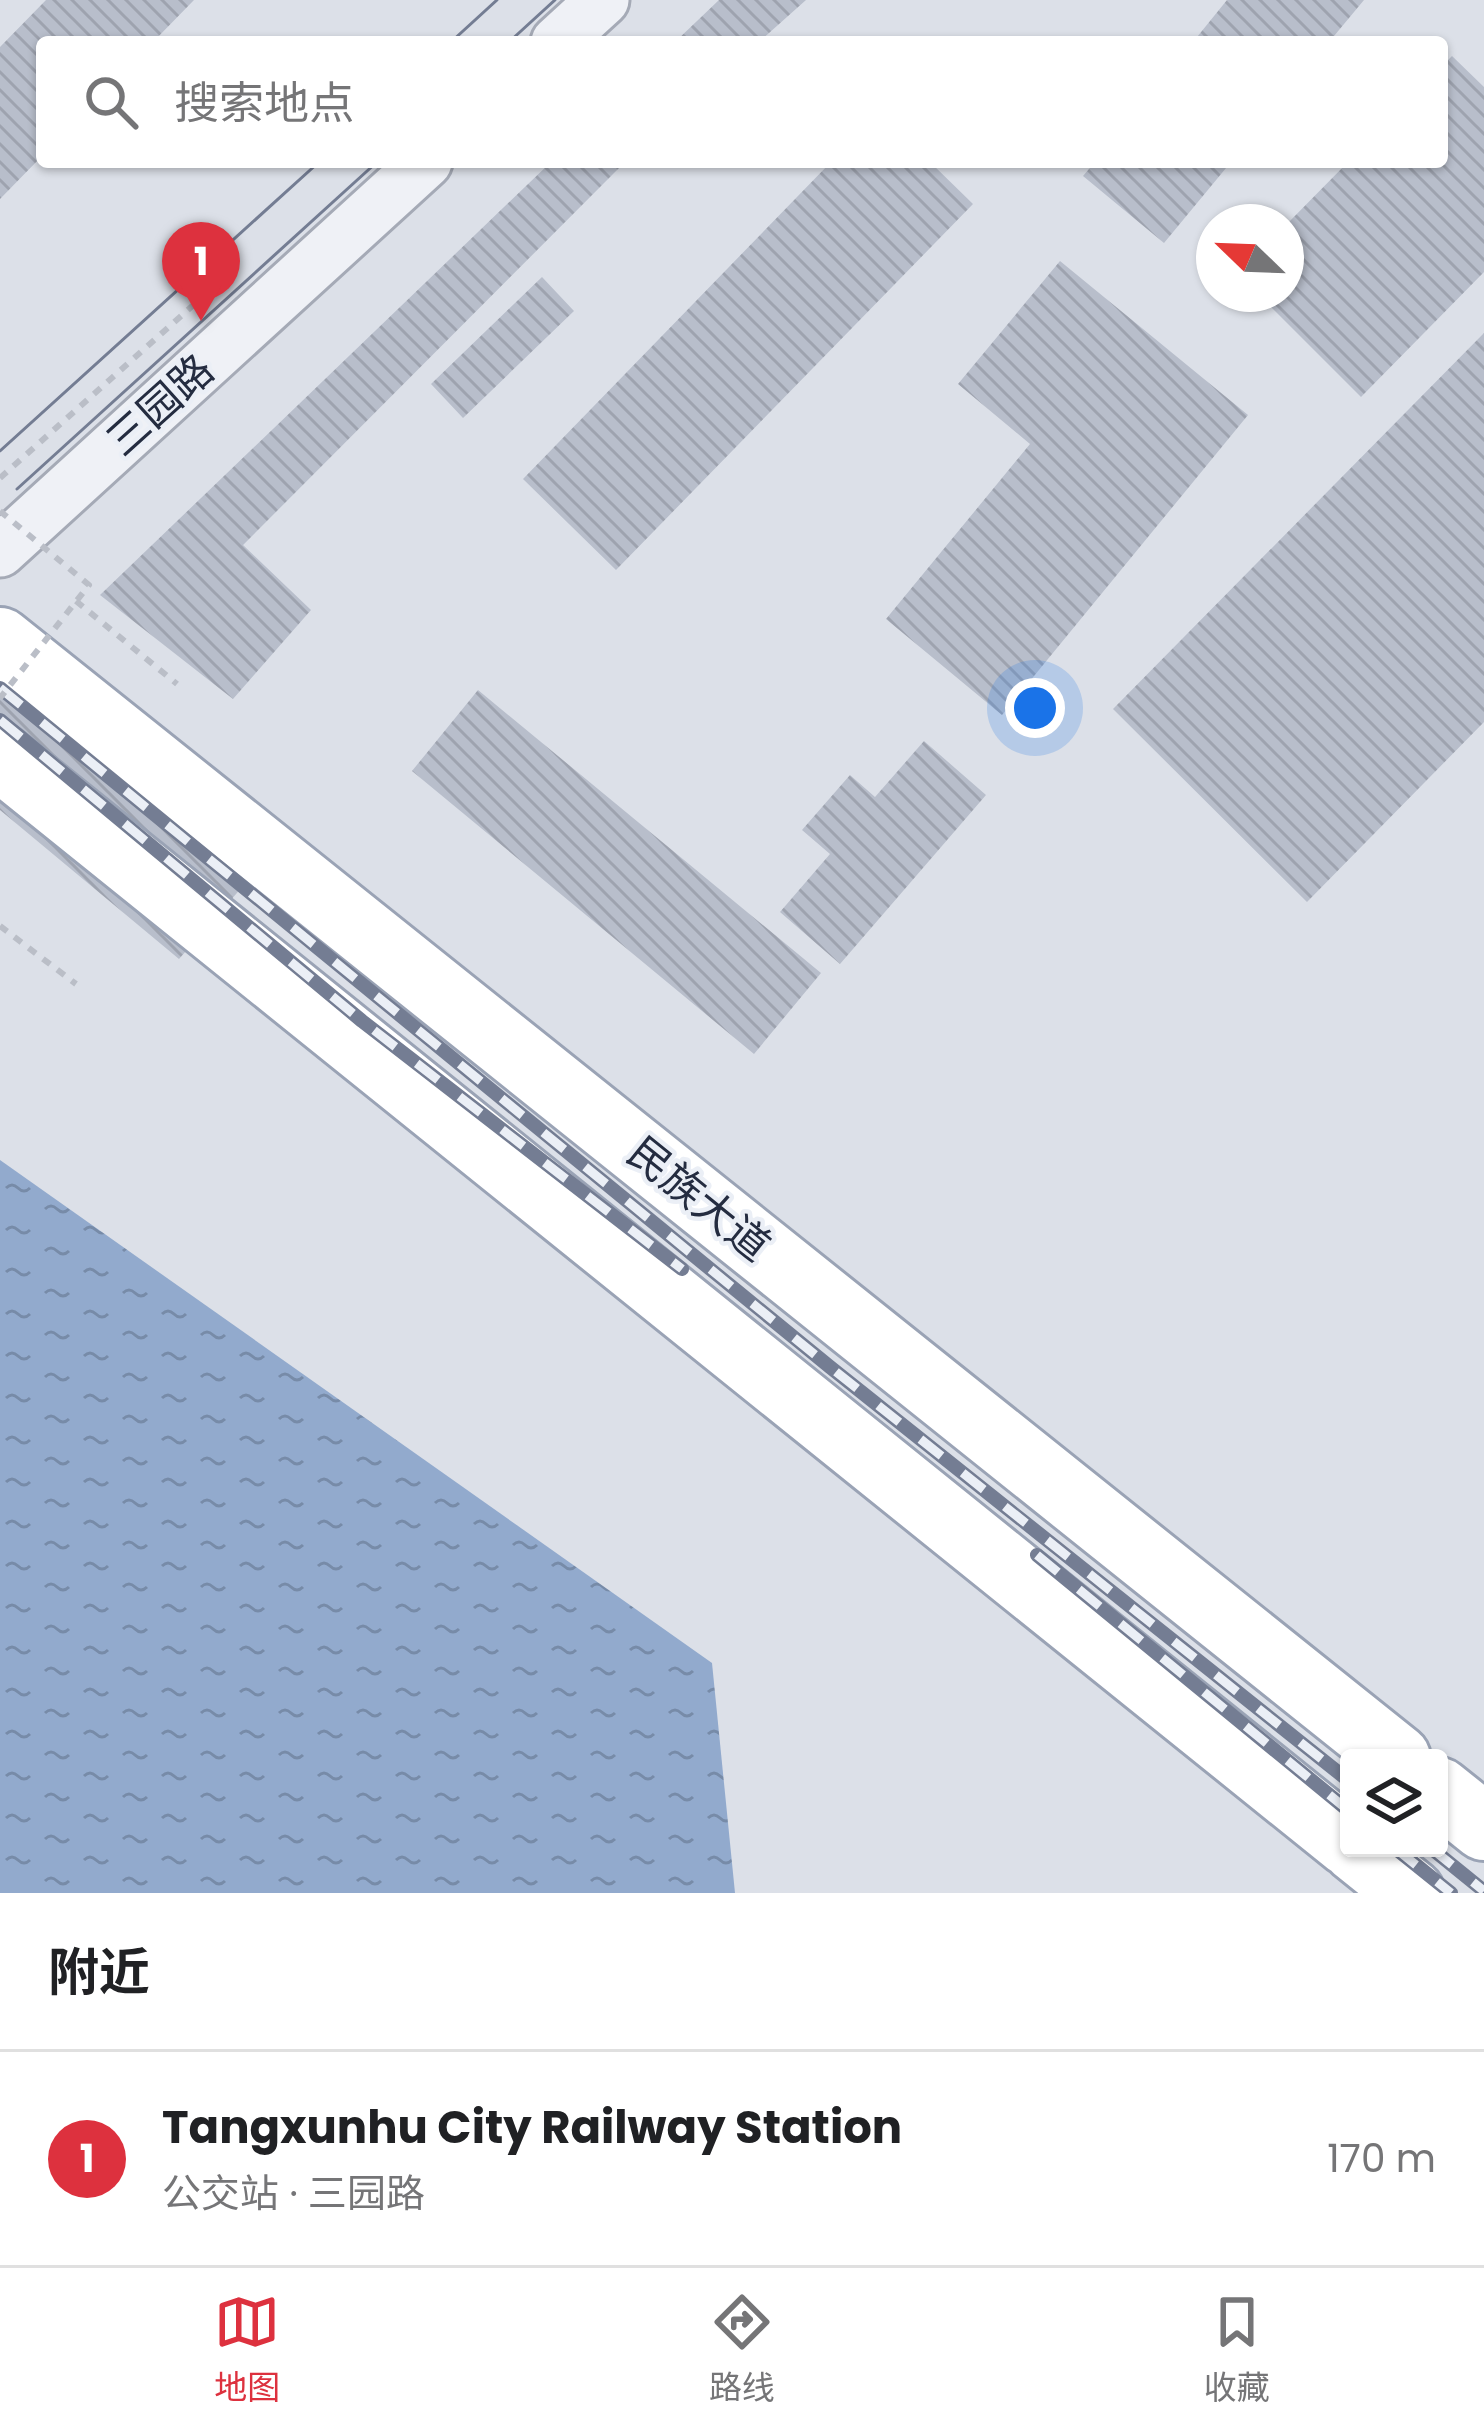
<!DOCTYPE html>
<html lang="zh">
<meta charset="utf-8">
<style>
body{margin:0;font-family:Poppins,"Noto Sans SC",sans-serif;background:#f6f6f6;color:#202124}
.controls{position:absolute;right:36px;bottom:36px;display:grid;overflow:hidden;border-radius:12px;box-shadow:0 3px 9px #0004}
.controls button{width:108px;height:108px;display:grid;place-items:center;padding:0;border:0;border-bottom:3px solid #e0e0e0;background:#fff;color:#202124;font:60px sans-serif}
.compass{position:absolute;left:1196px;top:204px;width:108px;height:108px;border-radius:50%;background:#fff;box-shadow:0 3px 9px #0004;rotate:293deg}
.you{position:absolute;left:1035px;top:708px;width:42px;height:42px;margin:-30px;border:9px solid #fff;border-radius:50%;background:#1a73e8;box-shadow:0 0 0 18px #1a73e833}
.badge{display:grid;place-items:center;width:78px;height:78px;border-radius:50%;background:#dd313e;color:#fff;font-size:39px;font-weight:700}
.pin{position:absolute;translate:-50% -99px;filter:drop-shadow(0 3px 6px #0008)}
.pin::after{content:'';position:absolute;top:63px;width:42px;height:36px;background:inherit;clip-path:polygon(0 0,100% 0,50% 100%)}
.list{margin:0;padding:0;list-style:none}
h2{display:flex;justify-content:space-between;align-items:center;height:156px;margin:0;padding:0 48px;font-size:51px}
h2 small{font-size:39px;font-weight:400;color:#757577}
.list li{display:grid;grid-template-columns:78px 1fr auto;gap:36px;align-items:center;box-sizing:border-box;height:216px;padding:0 48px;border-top:3px solid #e0e0e0}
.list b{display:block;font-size:45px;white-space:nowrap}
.list p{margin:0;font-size:39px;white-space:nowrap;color:#757577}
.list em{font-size:39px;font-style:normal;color:#757577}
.icon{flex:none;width:66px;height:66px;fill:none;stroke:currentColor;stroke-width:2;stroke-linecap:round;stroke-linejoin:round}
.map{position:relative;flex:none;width:1484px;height:1893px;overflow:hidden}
.search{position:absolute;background:#fff;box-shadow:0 3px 9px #0004;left:36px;right:36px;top:36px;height:132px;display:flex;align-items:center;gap:30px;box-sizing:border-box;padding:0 42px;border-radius:12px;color:#757577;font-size:45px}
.sheet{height:372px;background:#fff}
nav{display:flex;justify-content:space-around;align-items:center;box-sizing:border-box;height:168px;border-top:3px solid #e0e0e0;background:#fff;font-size:33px;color:#757577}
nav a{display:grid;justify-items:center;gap:6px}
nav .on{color:#dd313e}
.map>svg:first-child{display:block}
.water{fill:url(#water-ripples)}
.building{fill:url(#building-back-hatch)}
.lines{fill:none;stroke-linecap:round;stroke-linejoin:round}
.minor-casing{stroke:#a5aab6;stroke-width:57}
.major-casing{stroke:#9aa3b5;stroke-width:72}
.path{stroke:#babec7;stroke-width:6;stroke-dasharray:9 9;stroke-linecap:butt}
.minor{stroke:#eff1f6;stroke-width:51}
.major{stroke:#fff;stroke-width:66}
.tram{stroke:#747d93;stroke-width:3}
.rail-casing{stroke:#747d93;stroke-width:14}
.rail{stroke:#ebeff6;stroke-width:9;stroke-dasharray:27;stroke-linecap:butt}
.path-bridge{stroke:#babec7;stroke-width:6;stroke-dasharray:9 9;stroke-linecap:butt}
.labels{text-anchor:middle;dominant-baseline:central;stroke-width:9;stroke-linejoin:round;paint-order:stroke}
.street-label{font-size:42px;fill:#242c40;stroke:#ebeff6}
</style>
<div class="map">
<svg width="1484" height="1893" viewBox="0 0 1484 1893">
<defs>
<pattern id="water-ripples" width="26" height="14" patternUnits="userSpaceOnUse" patternTransform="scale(3)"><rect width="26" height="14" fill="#92aacd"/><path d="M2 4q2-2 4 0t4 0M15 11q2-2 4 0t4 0" fill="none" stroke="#778ba8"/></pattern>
<pattern id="building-back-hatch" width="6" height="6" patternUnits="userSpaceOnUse" patternTransform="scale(3)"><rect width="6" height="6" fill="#b8becb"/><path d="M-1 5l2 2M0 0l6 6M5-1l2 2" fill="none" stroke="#9ea3af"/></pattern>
</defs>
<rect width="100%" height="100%" fill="#dce0e8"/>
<!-- water -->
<path class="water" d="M 0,1160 L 712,1663 L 735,1893 L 0,1893 Z"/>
<!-- building -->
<path class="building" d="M 46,0 L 194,0 L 153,42 L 42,42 L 42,156 L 0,199 L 0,47 Z
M 719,0 L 806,0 L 759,42 L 675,42 Z
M 1227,0 L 1364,0 L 1329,42 L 1193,42 Z
M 1452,56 L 1484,87 L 1484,272 L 1361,397 L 1258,294 L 1286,294 L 1286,225 L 1348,162 L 1442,162 L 1442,66 Z
M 551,162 L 625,162 L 243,545 L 311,610 L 233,699 L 100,595 Z
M 831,162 L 930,162 L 973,204 L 616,570 L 523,479 Z
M 1095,162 L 1231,162 L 1164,243 L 1083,176 Z
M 1060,261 L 1248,415 L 1002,715 L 886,619 L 1030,444 L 958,384 Z
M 542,277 L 574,311 L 463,418 L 431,384 Z
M 1484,333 L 1484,722 L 1307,902 L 1113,709 Z
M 0,605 L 257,870 L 179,959 L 0,810 Z
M 478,690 L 821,973 L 754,1054 L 412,771 Z
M 924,741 L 986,795 L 840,964 L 780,912 L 830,854 L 802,830 L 850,775 L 875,797 Z"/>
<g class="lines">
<!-- minor casing -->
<g class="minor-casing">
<path id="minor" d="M 557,42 L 603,0
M 0,551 L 426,162"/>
</g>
<!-- major casing -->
<g class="major-casing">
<path id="major" d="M 0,641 L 1397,1758
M 0,757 L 1349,1843
M 1439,1791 L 1484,1827
M 1355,1848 L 1411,1893"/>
</g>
<!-- path -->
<path class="path" d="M 0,478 L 228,274
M 76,601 L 177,684
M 0,926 L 76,984"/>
<!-- minor -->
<use href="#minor" class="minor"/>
<!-- major -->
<use href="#major" class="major"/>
<!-- tram -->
<path class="tram" d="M 451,42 L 497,0
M 509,42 L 555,0
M 0,451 L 319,162
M 17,489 L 377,162"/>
<!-- rail casing -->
<g class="rail-casing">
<path id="rail" d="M 0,688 L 830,1367 L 1349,1781
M 0,720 L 362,1021 L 682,1269
M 1037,1555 L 1349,1811
M 1395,1848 L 1451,1893
M 1431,1848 L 1484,1891"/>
</g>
<!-- rail -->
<use href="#rail" class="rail"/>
<!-- path-bridge -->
<path class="path-bridge" d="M 0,511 L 89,585 L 0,698"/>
</g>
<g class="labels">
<!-- street labels -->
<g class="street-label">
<text transform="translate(160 405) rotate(-42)">三园路</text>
<text transform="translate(699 1199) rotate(39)">民族大道</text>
</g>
</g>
</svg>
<div class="controls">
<button><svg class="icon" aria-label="layers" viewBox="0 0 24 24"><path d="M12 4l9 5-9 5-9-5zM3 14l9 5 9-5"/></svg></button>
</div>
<svg class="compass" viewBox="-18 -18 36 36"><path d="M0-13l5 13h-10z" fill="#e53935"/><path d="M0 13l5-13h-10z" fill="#757577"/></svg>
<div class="you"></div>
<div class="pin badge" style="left:201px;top:321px">1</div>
<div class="search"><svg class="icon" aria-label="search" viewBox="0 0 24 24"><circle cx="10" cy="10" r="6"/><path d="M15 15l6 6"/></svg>搜索地点</div>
</div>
<section class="sheet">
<h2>附近<small></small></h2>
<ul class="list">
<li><span class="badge">1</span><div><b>Tangxunhu City Railway Station</b><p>公交站 · 三园路</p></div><em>170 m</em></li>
</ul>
</section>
<nav>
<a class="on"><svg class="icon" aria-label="map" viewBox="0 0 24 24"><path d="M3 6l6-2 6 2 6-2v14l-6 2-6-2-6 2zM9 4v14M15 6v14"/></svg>地图</a>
<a><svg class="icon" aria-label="directions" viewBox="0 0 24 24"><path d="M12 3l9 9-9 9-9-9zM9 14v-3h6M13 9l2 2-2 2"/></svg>路线</a>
<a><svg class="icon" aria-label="saved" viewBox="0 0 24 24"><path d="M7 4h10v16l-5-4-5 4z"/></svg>收藏</a>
</nav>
